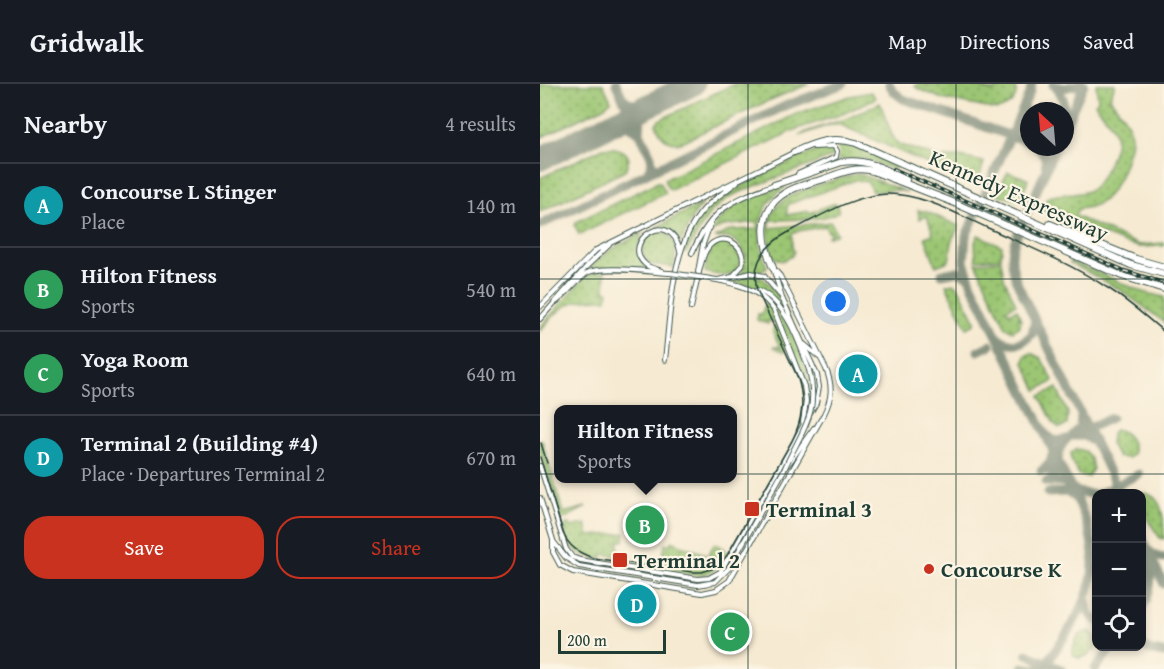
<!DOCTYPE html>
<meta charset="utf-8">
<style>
body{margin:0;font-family:"Gentium Book Plus",serif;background:#20242c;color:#f1f3f6}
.controls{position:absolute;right:18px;bottom:18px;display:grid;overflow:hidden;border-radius:12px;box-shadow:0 3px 9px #0003}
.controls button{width:54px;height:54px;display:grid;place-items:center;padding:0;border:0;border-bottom:2px solid #363941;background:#171b24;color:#f1f3f6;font:30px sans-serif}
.compass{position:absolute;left:480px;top:18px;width:54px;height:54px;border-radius:50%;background:#171b24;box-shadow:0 3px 9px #0003;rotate:334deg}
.scale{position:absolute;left:18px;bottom:15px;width:108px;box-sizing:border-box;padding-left:6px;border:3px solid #1f3d34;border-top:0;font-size:16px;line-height:21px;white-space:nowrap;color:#1f3d34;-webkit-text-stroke:4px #fcf5e5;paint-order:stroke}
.you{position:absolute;left:296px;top:218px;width:21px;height:21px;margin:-15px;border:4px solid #fff;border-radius:50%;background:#1a73e8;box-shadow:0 0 0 9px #1a73e833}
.badge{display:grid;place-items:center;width:39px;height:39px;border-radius:50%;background:#c8321e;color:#fff;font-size:20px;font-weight:700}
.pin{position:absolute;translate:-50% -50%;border:3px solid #fff;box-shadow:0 2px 6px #0006}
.popup{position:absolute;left:14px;top:321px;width:183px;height:78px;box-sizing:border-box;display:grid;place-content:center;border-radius:12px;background:#171b24;filter:drop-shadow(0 2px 4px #0005);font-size:20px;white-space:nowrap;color:#9ea1a6}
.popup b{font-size:22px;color:#f1f3f6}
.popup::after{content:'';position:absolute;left:50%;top:100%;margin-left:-12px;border:12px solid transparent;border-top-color:#171b24}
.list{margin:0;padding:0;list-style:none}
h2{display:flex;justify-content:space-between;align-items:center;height:78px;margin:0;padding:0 24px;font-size:26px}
h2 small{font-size:20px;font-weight:400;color:#9ea1a6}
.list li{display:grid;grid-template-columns:39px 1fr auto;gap:18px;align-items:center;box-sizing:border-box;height:84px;padding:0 24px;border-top:2px solid #363941}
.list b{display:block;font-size:22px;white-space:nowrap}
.list p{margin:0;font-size:20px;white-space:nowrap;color:#9ea1a6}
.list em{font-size:20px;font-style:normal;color:#9ea1a6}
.actions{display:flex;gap:12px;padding:18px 24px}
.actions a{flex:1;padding:14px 0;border:2px solid #c8321e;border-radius:24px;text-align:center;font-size:21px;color:#c8321e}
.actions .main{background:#c8321e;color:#fff}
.icon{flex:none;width:33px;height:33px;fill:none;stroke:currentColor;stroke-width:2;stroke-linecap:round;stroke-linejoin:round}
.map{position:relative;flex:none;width:624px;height:585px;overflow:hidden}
header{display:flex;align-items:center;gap:36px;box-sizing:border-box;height:84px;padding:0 30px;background:#171b24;border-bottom:2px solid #363941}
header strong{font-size:28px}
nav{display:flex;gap:33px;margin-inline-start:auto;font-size:21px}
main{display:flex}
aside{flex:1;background:#171b24}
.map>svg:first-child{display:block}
.grass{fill:url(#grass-dots);stroke:#5e8254;stroke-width:1.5}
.garden{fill:url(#garden-furrows);stroke:#5e8254;stroke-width:1.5}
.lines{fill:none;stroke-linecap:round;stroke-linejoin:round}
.taxiway{stroke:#8a9483;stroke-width:9}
.runway{stroke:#8a9483;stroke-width:24}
.minor-casing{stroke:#3f574c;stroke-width:6}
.highway-casing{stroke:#3f574c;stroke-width:8}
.minor{stroke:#fff;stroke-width:4}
.highway{stroke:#fff;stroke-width:6}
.tram{stroke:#1f3d34;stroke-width:1.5}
.rail-casing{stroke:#1f3d34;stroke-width:4}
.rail{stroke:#fcf5e5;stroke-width:1.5;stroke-dasharray:4.5;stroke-linecap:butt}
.minor-bridge-casing{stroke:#3f574c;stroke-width:6;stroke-linecap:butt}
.minor-bridge{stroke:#fff;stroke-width:4}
.grid{fill:none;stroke:#1f3d34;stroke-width:1.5;stroke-opacity:0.55}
.poi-dot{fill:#c8321e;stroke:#fcf5e5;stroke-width:2}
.labels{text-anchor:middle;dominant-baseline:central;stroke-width:4.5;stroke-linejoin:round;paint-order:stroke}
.street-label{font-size:22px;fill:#1f3d34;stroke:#fcf5e5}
.poi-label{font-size:22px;font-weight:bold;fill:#1f3d34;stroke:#fcf5e5;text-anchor:start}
</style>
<header>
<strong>Gridwalk</strong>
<nav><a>Map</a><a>Directions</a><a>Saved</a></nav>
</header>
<main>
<aside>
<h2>Nearby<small>4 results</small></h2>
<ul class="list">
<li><span class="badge" style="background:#0f9aa8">A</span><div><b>Concourse L Stinger</b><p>Place</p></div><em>140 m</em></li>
<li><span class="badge" style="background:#2e9e5b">B</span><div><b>Hilton Fitness</b><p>Sports</p></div><em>540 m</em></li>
<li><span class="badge" style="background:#2e9e5b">C</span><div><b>Yoga Room</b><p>Sports</p></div><em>640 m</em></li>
<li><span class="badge" style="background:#0f9aa8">D</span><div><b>Terminal 2 (Building #4)</b><p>Place · Departures Terminal 2</p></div><em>670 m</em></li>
</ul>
<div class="actions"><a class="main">Save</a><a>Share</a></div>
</aside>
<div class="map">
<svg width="624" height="585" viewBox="0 0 624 585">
<defs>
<pattern id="grass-dots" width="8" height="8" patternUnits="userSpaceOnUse" patternTransform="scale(1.5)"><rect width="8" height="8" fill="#9cc673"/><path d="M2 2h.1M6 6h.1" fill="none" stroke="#7fa25f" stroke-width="1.8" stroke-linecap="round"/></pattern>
<pattern id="garden-furrows" width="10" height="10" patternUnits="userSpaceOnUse" patternTransform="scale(1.5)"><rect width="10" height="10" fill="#9cc673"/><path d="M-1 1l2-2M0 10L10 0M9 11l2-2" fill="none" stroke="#7fa25f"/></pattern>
</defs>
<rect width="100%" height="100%" fill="#fcf5e5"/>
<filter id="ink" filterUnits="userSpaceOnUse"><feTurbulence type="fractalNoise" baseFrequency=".0167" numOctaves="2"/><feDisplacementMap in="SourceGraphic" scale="12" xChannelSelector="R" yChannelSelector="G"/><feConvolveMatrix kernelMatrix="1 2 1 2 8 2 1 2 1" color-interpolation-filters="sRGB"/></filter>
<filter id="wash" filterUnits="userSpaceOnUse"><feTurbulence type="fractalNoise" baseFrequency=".008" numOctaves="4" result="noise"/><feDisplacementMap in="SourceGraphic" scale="24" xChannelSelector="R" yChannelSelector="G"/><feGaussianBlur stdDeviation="1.35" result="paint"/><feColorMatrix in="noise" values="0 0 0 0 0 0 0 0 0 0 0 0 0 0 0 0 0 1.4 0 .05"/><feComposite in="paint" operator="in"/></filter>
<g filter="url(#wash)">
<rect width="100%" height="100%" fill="#f6ead2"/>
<!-- grass -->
<path class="grass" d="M 0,0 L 63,0 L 71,17 L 62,24 L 0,54 Z
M 194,0 L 269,0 L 228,17 L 140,59 C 126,59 120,52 116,40 L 119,36 Z
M 378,0 L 429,0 L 451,7 L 459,5 L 462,0 L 474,0 C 481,13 470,23 457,26 L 402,15 L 377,4 L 375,2 Z
M 556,0 L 575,0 L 570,14 C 577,24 587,34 590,46 C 595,63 576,108 561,118 C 554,123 546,124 538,125 L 535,132 L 599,161 L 624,159 L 624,162 L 599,163 L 585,159 L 499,126 L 507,114 C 519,108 535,112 548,107 C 559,103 579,63 575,51 C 573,40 562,29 555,20 L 558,16 Z
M 331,8 L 336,14 L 303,30 L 257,45 L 131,106 L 128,104 L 124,96 L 256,30 L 310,12 Z
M 340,19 L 352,51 L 358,60 L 401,74 L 420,73 L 444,78 L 437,102 L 301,41 L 289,41 L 259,52 L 268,47 L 306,35 Z
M 296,61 L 314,63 L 356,81 L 354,86 L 322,74 L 298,76 L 300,68 Z
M 63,64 C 73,63 86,64 89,75 L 85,87 L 0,128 L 0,94 Z
M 289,64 L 293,67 L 292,73 L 210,104 L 189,113 L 169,130 L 146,169 L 143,168 C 148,154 155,139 166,127 C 182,109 264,68 289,64 Z
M 468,88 L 488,95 L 481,117 L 456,110 Z
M 320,90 L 367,108 L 354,106 L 332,108 L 328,98 L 320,97 L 318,95 L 249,120 L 247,123 L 247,131 L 268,127 L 269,129 L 296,119 L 299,127 C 286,138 248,135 231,136 L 229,144 L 291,138 L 297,150 L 287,153 L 291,149 L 290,147 L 288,148 L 285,142 L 259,147 L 252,150 L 252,163 L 254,167 L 252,172 L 242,177 L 235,174 C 230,167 228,156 228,147 C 228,107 282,101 312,91 Z
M 118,98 L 120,98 L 126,109 L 39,151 L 35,142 L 36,138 Z
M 244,102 L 245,104 C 216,121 215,155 227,183 L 221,187 L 201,190 C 211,167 199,151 175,154 L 191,146 L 217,145 L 217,138 L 184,142 L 171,148 C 187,120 215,112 244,102 Z
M 163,119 L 152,134 L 140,160 C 135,149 129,145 117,143 Z
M 378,126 L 387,128 L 419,142 L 414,152 L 413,152 L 409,177 L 396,182 L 385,153 L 393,150 L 387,132 L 379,135 Z
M 114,148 L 126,149 C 138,159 136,170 133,183 L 110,180 C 98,169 100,155 114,148 Z
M 102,149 C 98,162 96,174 108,184 L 80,183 L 48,185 L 72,165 Z
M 438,151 L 462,162 L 461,174 L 436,176 L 435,158 Z
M 185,158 C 201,163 207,185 189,191 C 182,193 173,190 165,188 C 167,174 167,159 185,158 Z
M 461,176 L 464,194 L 476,220 L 467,225 L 469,229 L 477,225 L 480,233 L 478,234 L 481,235 L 480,242 L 473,247 L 466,244 L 461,233 L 462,231 L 460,232 L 436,179 Z
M 531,177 L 603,208 L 624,213 L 624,238 L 579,205 L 530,179 Z
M 65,188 L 65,206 L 68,207 L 67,215 C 29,216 25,218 0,247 L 0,243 L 45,193 L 53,189 Z
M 214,191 C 236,195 246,230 256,248 C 235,211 231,207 189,197 Z
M 413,199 L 419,204 L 435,236 L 435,240 L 427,244 L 406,201 Z
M 228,215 C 247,228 280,303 268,325 L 265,297 L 235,225 Z
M 226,217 L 234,230 L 246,263 L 244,268 L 233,263 L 240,263 L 233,248 L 235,238 L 229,236 L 228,240 L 217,236 L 218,230 L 222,230 Z
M 491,269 L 501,274 L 513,296 L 511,299 L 497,306 L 484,279 L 485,272 Z
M 517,304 L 528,329 L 527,341 L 520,344 L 514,340 L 500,312 Z
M 579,346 C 589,350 594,359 593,370 L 588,374 L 578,373 L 570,360 L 571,350 L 575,346 Z
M 536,365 L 545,367 L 551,375 L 553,385 L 548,393 L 539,391 L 531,376 L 531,369 Z
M 604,409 C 624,411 624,439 624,455 L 620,454 C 612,441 595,424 604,409 Z
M 27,440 L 30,440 L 31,443 L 46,440 L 49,452 L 85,449 L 84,457 L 79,457 L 78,472 L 63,470 L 62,475 C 43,472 21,466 25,442 Z
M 131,457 L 165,470 L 161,476 L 164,478 L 175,459 L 185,465 L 187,469 C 168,502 153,490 121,484 L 125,460 L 130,461 Z
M 550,547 L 556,553 C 558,565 550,573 538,574 L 533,571 C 532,559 537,548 550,547 Z"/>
<!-- garden -->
<path class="garden" d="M 2,356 L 23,429 L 46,423 L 24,435 L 20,434 L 0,367 L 0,357 Z"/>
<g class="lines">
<!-- taxiway -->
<path class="taxiway" d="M 76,0 L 111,72 L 112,80 L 107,89
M 349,0 L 354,8 L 363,15 L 489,58
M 492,0 L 490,8 L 426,152 L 424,178 L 432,201 L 540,422 C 571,492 542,529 502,585
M 513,1 L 525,4 L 540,0
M 515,2 L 523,14 L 526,38
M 83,14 C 93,22 100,23 112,20
M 69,41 L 83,39 L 97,47
M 525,43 L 544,0
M 100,48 L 101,32 L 112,20
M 498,63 L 505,73 L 506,85
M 516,63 L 475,156 C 469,173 472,189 480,205 L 580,410
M 0,141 L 245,22 L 303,0
M 402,190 L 418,187 L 427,192
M 458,253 C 470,263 483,261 492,250 L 495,236
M 438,267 L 450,261
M 541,333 L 540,343 L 532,352 L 544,352 L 554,358
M 545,346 L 571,334
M 505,350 L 515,357 L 527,355 C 511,368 526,389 506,398 L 523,398 L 538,408 L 555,411
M 513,368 L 510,379 L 501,387 L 514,386 L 522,389
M 508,409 L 527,408 L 535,413
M 559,410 L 599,390
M 602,453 C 613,477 615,501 602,525
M 609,467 L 618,473 L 624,474
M 612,476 L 624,500
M 546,516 L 548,528 L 556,537
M 602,562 L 611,567 L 624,569
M 487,570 L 521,585
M 483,583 L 495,585 L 505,581
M 555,585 L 573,562"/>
<!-- runway -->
<path class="runway" d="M 0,75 L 153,0"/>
</g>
</g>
<g filter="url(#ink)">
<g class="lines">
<!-- minor casing -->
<g class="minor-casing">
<path id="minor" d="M 258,90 L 296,73 L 297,67 L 294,62 L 274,63
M 152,169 C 172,124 191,117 235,100
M 122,187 C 117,185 109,184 105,180 C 80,158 131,122 140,167
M 158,188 L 163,160 L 171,138
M 195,193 L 211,189 L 224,192 L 240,211
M 165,194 C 191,198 219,203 234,226 L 264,302 L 266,317 L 263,338
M 155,206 C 157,197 162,171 167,165 C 180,145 208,160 202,182 L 192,193 L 178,196
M 217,206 C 245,215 260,260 269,286
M 16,218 C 27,210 35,197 47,189 C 60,181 113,188 130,189
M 0,223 L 56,166 L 255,68
M 151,224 L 155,205
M 0,235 L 48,181 L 69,161
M 264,260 L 279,273
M 125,276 C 131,227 130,163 164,125 C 173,115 186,107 197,98
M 0,382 L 26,465 L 32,473 L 40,476 L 158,495 L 169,494 L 180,488 L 276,319 L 279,303 L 277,291 L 242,214 L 233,184
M 0,414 L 13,456 L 13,468 L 20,481 L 33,488 L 162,509 L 176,506 L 189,497 L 284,330 C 292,314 293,302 286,285 L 240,192 L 233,184
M 13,457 L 26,474 L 39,482 L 158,501 L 175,498 L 189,484 L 244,386 L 274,344"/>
</g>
<!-- highway casing -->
<g class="highway-casing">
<path id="highway" d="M 254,68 C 276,58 293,52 316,59 L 591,181 L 624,190
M 234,101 L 302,78 C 325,74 346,85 366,96
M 510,140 L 596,175 L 624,183
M 233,184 C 222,158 217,126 245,109 C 256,102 271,99 284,95 C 300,89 316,82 333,87 L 410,117 L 582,192 L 624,205"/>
</g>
<!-- minor -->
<use href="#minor" class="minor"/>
<!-- highway -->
<use href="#highway" class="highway"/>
<!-- tram -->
<path class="tram" d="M 1,359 L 7,379
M 0,373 L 23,449 C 29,463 39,469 53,474 L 153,488 L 162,488 L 174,484 L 187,472 L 252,357 C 263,335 265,315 257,292 L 217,206 C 210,176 228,158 253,146 C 282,131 312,112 346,110 C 381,109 417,130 448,144 C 487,162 527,178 563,201 C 585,214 604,231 624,248"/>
<!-- rail casing -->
<g class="rail-casing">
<path id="rail" d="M 354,85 L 585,187 L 624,199"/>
</g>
<!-- rail -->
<use href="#rail" class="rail"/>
<!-- minor-bridge casing -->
<g class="minor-bridge-casing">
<path id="minor-bridge" d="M 130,189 L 165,194
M 244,386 C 261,346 280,332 269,286"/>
</g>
<!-- minor-bridge -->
<use href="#minor-bridge" class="minor-bridge"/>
</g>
</g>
<!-- grid -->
<path class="grid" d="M 208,0 L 208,585M 416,0 L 416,585M 0,195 L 624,195M 0,390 L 624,390"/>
<!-- markers -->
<g class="poi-dot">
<rect x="204" y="417" width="16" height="16" rx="3"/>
<rect x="72" y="468" width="16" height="16" rx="3"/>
<circle cx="389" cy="485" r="6"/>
</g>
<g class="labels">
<!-- street labels -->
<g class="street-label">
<text transform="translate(479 111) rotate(24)">Kennedy Expressway</text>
</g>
<!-- poi labels -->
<g class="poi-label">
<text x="226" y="425">Terminal 3</text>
<text x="94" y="476">Terminal 2</text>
<text x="401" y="485">Concourse K</text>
</g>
</g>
</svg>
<div class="controls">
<button>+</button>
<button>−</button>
<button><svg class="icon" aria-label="locate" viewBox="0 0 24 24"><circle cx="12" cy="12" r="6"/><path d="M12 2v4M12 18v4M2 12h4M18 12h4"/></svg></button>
</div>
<svg class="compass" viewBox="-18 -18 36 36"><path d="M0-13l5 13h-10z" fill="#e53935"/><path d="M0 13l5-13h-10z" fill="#9ea1a6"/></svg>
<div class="scale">200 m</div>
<div class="you"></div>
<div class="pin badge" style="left:318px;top:290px;background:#0f9aa8">A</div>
<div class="pin badge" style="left:105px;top:441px;background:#2e9e5b">B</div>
<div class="popup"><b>Hilton Fitness</b>Sports</div>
<div class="pin badge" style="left:190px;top:548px;background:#2e9e5b">C</div>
<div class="pin badge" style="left:97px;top:520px;background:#0f9aa8">D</div>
</div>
</main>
